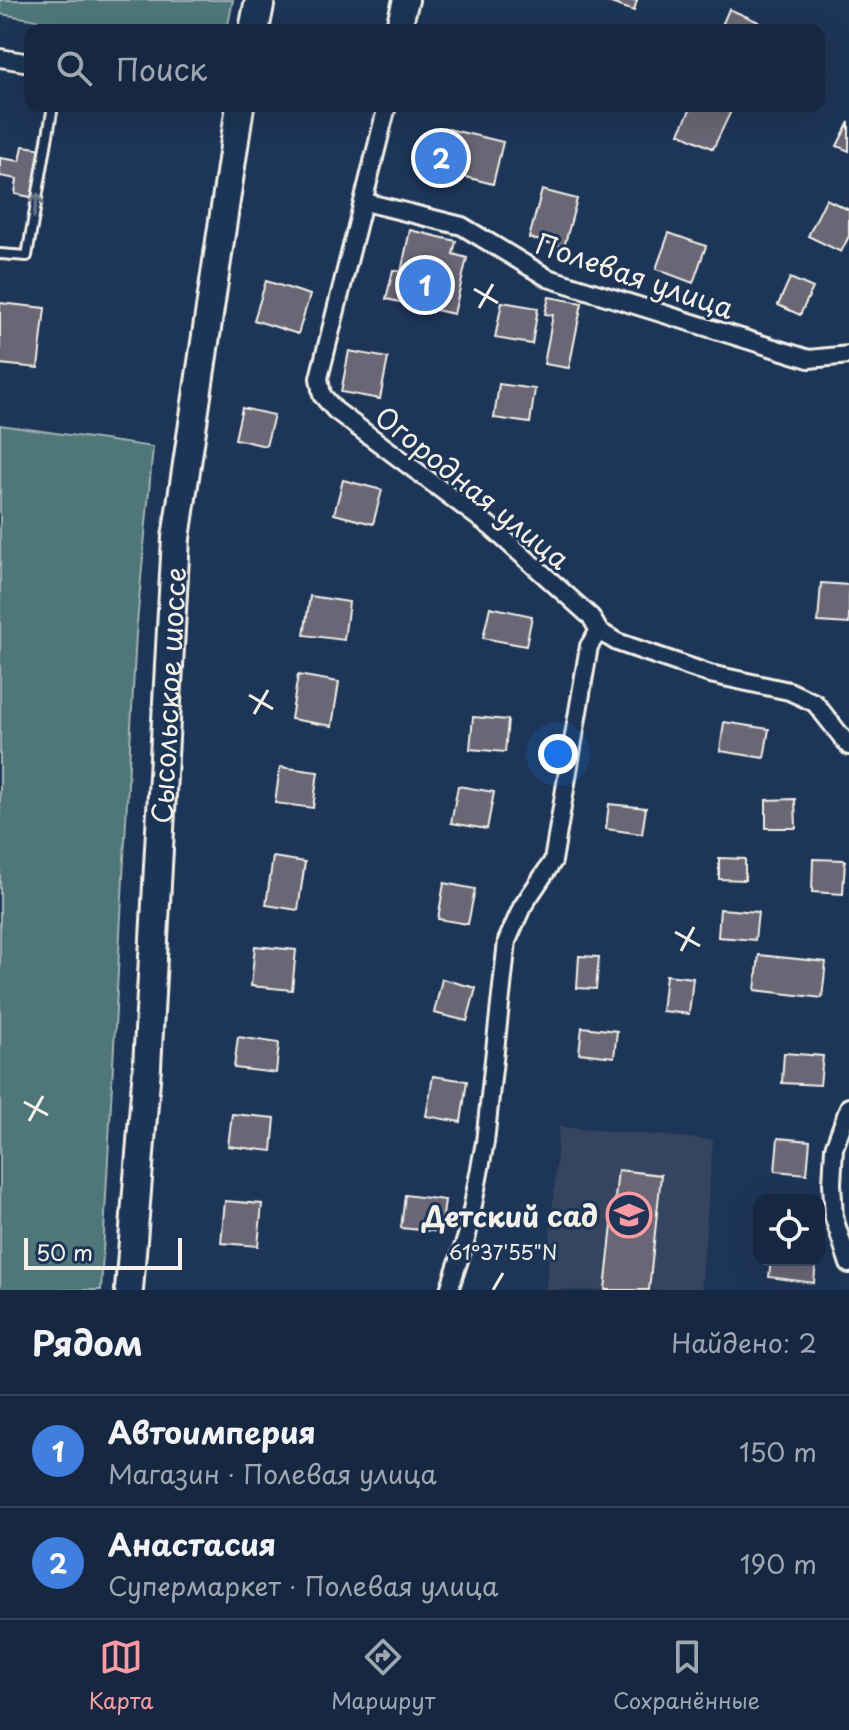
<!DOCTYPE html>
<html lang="ru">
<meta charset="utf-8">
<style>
body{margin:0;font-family:"Playpen Sans",sans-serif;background:#23344c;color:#f1f3f6}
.controls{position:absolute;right:24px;bottom:24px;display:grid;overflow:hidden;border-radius:16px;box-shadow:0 8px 32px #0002}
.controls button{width:72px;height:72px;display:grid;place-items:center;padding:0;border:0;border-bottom:2px solid #35445a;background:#162841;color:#f1f3f6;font:40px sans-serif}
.scale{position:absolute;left:24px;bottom:20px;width:158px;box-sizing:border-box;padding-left:8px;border:4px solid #f4f1e8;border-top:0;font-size:22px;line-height:28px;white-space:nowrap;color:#f4f1e8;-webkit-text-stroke:6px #1d3557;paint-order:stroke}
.you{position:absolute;left:558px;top:754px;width:28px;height:28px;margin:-20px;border:6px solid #fff;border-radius:50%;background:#1a73e8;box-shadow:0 0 0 12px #1a73e833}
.badge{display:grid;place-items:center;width:52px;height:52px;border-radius:50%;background:#ff9aa2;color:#fff;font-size:26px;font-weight:700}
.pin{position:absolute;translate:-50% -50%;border:4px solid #fff;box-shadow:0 2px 8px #0006}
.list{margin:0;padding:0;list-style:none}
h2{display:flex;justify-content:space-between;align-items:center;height:104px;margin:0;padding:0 32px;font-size:34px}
h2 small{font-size:26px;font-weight:400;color:#9ea6b1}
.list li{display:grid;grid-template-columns:52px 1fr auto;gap:24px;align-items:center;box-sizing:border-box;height:112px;padding:0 32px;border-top:2px solid #35445a}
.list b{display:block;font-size:30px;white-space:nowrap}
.list p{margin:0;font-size:26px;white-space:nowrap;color:#9ea6b1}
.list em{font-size:26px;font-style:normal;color:#9ea6b1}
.icon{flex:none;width:44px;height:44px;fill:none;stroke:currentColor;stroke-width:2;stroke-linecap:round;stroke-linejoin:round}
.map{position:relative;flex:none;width:849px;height:1290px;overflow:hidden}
.search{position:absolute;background:#162841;box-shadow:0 8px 32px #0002;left:24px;right:24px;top:24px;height:88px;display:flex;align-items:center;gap:20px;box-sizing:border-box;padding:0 28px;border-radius:16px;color:#9ea6b1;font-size:30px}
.sheet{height:328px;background:#162841}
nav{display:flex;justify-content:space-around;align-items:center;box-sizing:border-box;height:112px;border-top:2px solid #35445a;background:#162841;font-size:22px;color:#9ea6b1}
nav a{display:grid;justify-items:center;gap:4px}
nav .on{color:#ff9aa2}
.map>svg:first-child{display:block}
.built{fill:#344460}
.green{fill:#4f777a;stroke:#a2b4b1;stroke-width:2}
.building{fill:#6a6675;stroke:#f4f1e8;stroke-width:2}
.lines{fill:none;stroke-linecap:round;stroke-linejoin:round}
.service-casing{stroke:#f4f1e8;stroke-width:14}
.minor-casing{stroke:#f4f1e8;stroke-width:22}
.secondary-casing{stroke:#f4f1e8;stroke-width:30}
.primary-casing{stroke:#f4f1e8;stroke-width:32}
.trunk-casing{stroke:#f4f1e8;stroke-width:34}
.service{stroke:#1d3557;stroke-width:8}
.minor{stroke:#1d3557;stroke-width:16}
.secondary{stroke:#1d3557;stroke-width:24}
.primary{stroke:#1d3557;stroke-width:26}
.trunk{stroke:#1d3557;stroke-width:28}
.oneway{stroke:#68778a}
.ticks{fill:none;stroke:#f4f1e8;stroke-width:3}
.labels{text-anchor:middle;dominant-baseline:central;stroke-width:6;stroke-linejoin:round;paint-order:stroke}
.street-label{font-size:28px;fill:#f4f1e8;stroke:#1d3557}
.poi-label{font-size:28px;font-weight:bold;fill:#f4f1e8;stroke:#1d3557;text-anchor:end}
.ticks-label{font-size:20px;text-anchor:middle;fill:#f4f1e8;stroke:#1d3557;stroke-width:6;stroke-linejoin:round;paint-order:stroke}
</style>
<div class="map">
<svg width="849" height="1290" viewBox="0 0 849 1290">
<rect width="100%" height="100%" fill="#1d3557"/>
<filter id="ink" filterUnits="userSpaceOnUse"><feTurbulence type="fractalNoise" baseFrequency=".0125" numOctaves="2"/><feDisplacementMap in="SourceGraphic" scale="16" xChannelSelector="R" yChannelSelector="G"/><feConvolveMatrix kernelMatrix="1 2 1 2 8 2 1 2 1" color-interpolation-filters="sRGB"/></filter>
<g filter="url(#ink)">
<!-- built -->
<path class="built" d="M 559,1127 L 713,1140 L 701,1290 L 546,1290 Z"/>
<!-- green -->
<path class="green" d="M 0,0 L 233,0 L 227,30 L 100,30 L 0,14 Z
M 0,425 L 153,447 L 136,634 L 101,1290 L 0,1290 Z"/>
<!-- building -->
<path class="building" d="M 602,0 L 637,0 L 634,11 Z
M 729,9 L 759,22 L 755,30 L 720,30 Z
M 692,106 L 732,109 L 713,149 L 679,133 Z
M 849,122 L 849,151 L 837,146 Z
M 444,128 L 503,142 L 493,184 L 434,169 Z
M 23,146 L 44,149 L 36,198 L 15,194 L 17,179 L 0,176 L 0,158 L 20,161 Z
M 542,190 L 577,199 L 564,247 L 529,238 Z
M 826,199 L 849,210 L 849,236 L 841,252 L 808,236 Z
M 410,230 L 456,241 L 453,254 L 467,258 L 454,314 L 386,299 L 393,270 L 401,272 Z
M 669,233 L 706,246 L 693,283 L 656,269 Z
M 790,278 L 813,288 L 800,315 L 778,305 Z
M 266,281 L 310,295 L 298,334 L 254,320 Z
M 549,297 L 582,303 L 569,368 L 544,364 L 553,315 L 545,314 Z
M 502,302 L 538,308 L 532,344 L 495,338 Z
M 0,303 L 45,308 L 38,368 L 0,364 Z
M 349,351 L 388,358 L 380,399 L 341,392 Z
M 499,384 L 535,389 L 530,423 L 494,418 Z
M 242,408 L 274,415 L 266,446 L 235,439 Z
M 343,480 L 382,490 L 373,524 L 334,514 Z
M 821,583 L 849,585 L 849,624 L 818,622 Z
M 310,596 L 349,602 L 344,640 L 304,635 Z
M 490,607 L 532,616 L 526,646 L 483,638 Z
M 298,675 L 339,682 L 332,726 L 291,719 Z
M 473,717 L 508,720 L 505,752 L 470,749 Z
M 724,722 L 769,729 L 764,758 L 720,751 Z
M 280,767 L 318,772 L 313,808 L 275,803 Z
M 458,786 L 494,792 L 487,829 L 451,823 Z
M 795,799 L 796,828 L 766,828 L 766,800 Z
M 609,804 L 646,808 L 642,834 L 606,829 Z
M 273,857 L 305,862 L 298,910 L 266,905 Z
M 719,858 L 745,859 L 745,880 L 719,879 Z
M 813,859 L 845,860 L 843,894 L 812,892 Z
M 444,883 L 475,889 L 468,924 L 438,919 Z
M 720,909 L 758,912 L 755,940 L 718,937 Z
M 255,946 L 296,950 L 292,990 L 251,986 Z
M 759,955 L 826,962 L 822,998 L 755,990 Z
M 579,956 L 599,957 L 596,989 L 577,988 Z
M 666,975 L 693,978 L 689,1014 L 662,1011 Z
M 442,979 L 476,988 L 467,1021 L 434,1013 Z
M 582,1027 L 617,1031 L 614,1057 L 579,1053 Z
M 238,1037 L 279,1043 L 276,1073 L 234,1068 Z
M 784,1053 L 823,1056 L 820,1085 L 782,1083 Z
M 433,1076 L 467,1081 L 461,1122 L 426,1116 Z
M 232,1114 L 275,1118 L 272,1151 L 228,1146 Z
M 778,1138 L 810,1141 L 807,1174 L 775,1171 Z
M 618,1170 L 661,1175 L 649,1290 L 605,1290 Z
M 405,1195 L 445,1200 L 441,1232 L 401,1228 Z
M 225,1201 L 262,1204 L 258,1246 L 221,1243 Z
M 771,1260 L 816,1260 L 814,1283 L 769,1277 Z"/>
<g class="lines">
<!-- service casing -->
<g class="service-casing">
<path id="service" d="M 0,254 L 27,256 L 53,106"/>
</g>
<!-- minor casing -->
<g class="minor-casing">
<path id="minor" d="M 0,58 L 30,63
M 387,106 L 319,378 L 322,395 L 335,410 L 491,527 L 591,617 L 599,631 L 617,642 L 710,674 L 789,691 L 815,703 L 849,746
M 365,202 L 462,226 L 548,278 L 809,359 L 849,355
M 849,1107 L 834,1148 L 832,1183 L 834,1218 L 849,1264
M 449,1290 L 467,1236 L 485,1142 L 507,941 L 522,907 L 553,861 L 589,646 L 599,631"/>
</g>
<!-- secondary casing -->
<g class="secondary-casing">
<path id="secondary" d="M 398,30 L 406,0"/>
</g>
<!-- primary casing -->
<g class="primary-casing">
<g id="primary">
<path id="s1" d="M 129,1290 L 147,1067 L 176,538 L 240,106"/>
</g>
</g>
<!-- trunk casing -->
<g class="trunk-casing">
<path id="trunk" d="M 254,30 L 260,0"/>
</g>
<!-- service -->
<use href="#service" class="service"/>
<!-- minor -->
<use href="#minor" class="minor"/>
<!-- secondary -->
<use href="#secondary" class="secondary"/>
<!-- primary -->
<use href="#primary" class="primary"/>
<!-- trunk -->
<use href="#trunk" class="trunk"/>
</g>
<!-- one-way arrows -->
<defs><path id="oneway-shaft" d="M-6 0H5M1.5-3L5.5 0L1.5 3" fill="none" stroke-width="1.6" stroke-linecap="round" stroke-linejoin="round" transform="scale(2)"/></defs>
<use class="oneway" href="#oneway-shaft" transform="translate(36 205) rotate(-80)"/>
</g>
<!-- ticks -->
<path class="ticks" d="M 474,289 L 498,303M 479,308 L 493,284M 249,695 L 273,709M 254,714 L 268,690M 675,932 L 700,946M 681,951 L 694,927M 24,1102 L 48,1115M 29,1121 L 43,1096M 493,1290 L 503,1273"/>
<!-- icons -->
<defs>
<g id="school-ring" transform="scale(2.3)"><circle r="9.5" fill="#1d3557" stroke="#ff9aa2" stroke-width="1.5"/><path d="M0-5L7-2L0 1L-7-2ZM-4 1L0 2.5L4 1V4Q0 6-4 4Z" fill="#ff9aa2"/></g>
</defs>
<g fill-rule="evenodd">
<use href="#school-ring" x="629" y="1215"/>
</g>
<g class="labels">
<!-- street labels -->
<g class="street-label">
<text transform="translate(635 275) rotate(19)">Полевая улица</text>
<text transform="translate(473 487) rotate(39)">Огородная улица</text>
<text stroke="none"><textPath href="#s1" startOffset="596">Сысольское шоссе</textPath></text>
</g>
<!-- poi labels -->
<g class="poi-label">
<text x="598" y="1215">Детский сад</text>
</g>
</g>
<g class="ticks-label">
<text x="503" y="1260">61°37'55"N</text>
</g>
</svg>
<div class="controls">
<button><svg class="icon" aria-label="locate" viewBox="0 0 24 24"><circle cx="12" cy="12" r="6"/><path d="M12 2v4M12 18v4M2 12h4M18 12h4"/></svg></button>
</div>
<div class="scale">50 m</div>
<div class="you"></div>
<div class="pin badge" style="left:425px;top:285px;background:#3f7fe0">1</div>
<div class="pin badge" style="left:441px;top:158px;background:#3f7fe0">2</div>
<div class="search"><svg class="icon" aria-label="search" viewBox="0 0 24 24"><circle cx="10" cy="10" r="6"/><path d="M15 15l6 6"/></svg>Поиск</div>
</div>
<section class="sheet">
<h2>Рядом<small>Найдено: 2</small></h2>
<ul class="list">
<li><span class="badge" style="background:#3f7fe0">1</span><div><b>Автоимперия</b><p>Магазин · Полевая улица</p></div><em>150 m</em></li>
<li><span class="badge" style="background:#3f7fe0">2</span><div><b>Анастасия</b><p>Супермаркет · Полевая улица</p></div><em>190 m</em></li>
</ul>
</section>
<nav>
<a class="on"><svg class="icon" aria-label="map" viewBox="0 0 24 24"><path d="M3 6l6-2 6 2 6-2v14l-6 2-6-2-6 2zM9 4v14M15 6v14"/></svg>Карта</a>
<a><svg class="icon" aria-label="directions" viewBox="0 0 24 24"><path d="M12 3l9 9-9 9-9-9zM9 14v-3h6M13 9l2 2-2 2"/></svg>Маршрут</a>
<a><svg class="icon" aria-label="saved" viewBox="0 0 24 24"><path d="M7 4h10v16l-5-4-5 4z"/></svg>Сохранённые</a>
</nav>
